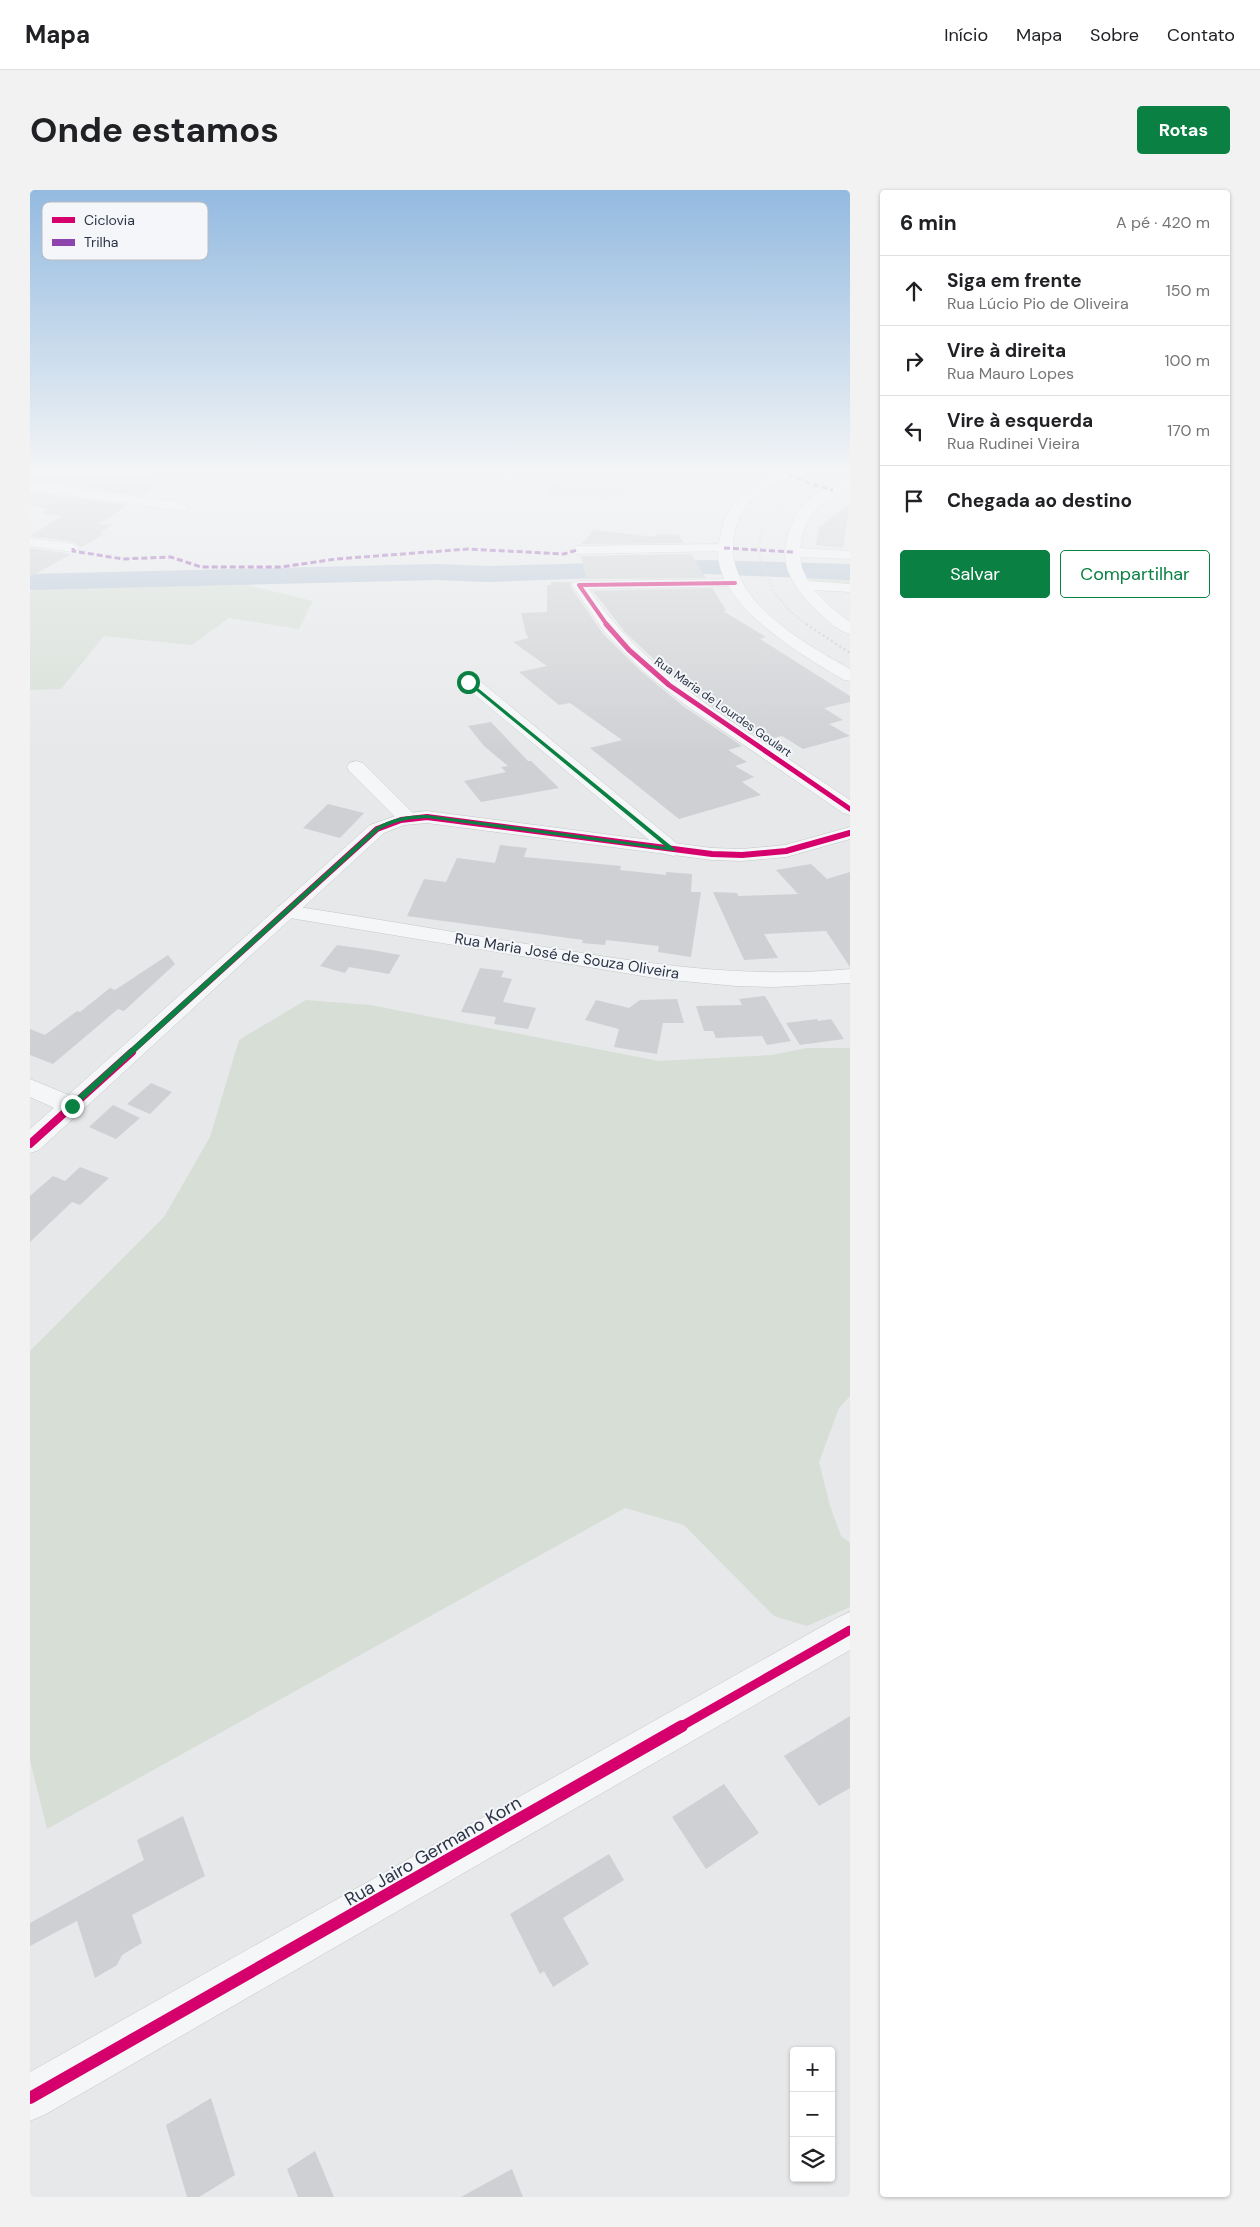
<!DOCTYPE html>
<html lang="pt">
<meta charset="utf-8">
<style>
body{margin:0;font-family:"DM Sans",sans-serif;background:#f2f2f2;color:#202124}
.controls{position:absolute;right:15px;bottom:15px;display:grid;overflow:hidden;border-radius:5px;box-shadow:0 1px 4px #0004}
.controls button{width:45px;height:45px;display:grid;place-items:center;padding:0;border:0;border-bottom:1px solid #e0e0e0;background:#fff;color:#202124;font:25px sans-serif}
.stop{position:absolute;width:15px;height:15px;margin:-11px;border:4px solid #0b8043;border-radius:50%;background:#fff}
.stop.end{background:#0b8043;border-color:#fff;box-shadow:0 1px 5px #0008}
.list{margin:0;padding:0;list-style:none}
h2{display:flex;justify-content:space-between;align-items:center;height:65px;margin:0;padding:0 20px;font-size:21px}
h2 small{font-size:16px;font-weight:400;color:#757577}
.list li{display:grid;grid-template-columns:32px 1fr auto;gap:15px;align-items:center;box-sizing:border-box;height:70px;padding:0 20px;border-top:1px solid #e0e0e0}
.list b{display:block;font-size:19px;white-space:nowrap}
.list p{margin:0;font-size:16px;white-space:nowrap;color:#757577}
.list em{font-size:16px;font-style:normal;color:#757577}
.actions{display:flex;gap:10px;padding:15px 20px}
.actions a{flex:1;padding:11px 0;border:1px solid #0b8043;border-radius:5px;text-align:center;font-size:18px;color:#0b8043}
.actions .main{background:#0b8043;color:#fff}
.icon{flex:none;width:28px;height:28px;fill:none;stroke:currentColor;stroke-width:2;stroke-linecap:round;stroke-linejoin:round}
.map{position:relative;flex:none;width:820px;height:2007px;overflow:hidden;border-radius:5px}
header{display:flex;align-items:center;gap:30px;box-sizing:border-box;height:70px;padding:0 25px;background:#fff;border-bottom:1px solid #e0e0e0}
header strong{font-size:24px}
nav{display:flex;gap:28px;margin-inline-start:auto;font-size:18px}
.intro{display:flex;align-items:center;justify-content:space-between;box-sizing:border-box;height:120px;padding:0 30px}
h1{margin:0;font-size:35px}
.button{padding:12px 22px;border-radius:5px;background:#0b8043;color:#fff;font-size:18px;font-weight:700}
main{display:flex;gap:30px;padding:0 30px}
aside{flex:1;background:#fff;border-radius:5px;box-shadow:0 1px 4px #0004}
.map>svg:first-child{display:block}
.green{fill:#d6ded6}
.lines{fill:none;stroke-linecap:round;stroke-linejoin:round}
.river{fill:#b4c4d5;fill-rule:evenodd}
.building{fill:#ced0d3}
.minor-casing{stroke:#c4c6c8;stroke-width:1}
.tertiary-casing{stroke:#c4c6c8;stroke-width:1}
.minor{fill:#f5f6f7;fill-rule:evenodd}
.tertiary{fill:#f5f6f7;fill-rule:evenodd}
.rail-far1{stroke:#cecfd2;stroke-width:2;stroke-dasharray:1 2.5;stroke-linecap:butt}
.rail{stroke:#cecfd2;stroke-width:2.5;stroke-dasharray:2 3;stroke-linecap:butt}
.quiet{stroke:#8e44ad;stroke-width:3;stroke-dasharray:6 3;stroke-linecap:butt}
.cycleway-far5-casing{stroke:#f4f6f9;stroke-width:5.5}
.cycleway-far4-casing{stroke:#f4f6f9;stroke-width:7}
.cycleway-far3-casing{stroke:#f4f6f9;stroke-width:9}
.cycleway-far2-casing{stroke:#f4f6f9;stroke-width:11}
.cycleway-far1-casing{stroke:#f4f6f9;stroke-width:12}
.cycleway-casing{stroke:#f4f6f9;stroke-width:15}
.cycleway-far5{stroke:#d6006c;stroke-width:4}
.cycleway-far4{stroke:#d6006c;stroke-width:5}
.cycleway-far3{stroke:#d6006c;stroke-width:6}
.cycleway-far2{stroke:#d6006c;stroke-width:8}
.cycleway-far1{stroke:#d6006c;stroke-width:9}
.cycleway{stroke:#d6006c;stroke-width:12}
.route{fill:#0b8043}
.labels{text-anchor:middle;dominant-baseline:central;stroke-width:4;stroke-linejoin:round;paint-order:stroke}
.far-street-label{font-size:12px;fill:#2b3445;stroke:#f4f6f9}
.street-label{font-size:15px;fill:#2b3445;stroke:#f4f6f9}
.near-street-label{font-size:18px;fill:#2b3445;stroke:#f4f6f9}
.key{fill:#f4f6f9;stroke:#b8bcc3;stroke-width:1}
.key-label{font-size:14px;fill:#2b3445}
</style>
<header>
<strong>Mapa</strong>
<nav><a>Início</a><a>Mapa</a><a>Sobre</a><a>Contato</a></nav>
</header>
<div class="intro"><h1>Onde estamos</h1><a class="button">Rotas</a></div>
<main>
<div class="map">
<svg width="820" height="2007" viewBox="0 0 820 2007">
<rect width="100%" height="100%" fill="#e6e8ea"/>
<!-- green -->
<path class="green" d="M 531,283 L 746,283 L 731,288 L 656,291 L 611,299 L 595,306 L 575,308 L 515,305 Z
M 782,375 L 820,378 L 820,396 L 782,392 L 778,388 L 776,377 Z
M 212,394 L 283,411 L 269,439 L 199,428 L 162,455 L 74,446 L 31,499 L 0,500 L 0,402 L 6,399 Z
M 276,810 L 340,815 L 629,871 L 742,865 L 777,858 L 820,858 L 820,1206 L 809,1218 L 789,1272 L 800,1316 L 811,1346 L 820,1353 L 820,1417 L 777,1436 L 744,1426 L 654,1335 L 595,1318 L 17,1639 L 0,1570 L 0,1161 L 134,1027 L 180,947 L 209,850 Z"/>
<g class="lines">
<!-- river -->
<path class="river" d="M 677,370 L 820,374 L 820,390 L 677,384 L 458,392 L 406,390 L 0,400 L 0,384 L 406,374 L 458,376 Z"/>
</g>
<!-- building -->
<path class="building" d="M 0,283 L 20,283 L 35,286 L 42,283 L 89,283 L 139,290 L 113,306 L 0,290 Z
M 0,302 L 98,315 L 68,334 L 82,335 L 70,343 L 74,344 L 52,357 L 43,352 L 0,346 L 32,326 L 11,324 L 19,319 L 0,315 Z
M 820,314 L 813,358 L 786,355 L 789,337 Z
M 563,340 L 627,347 L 627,344 L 649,345 L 654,353 L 552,354 Z
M 0,358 L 41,364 L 0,387 Z
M 661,364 L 676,388 L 556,389 L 551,366 Z
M 521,392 L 541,392 L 540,396 L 574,445 L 612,482 L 653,516 L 712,556 L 698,560 L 717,572 L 705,576 L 724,587 L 712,592 L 731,605 L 649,629 L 560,558 L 592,550 L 540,513 L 529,515 L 489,482 L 517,476 L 483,452 L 499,448 L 496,444 L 491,423 L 517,422 L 517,395 L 521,395 Z
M 682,398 L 696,420 L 693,421 L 736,447 L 730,449 L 820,506 L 820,512 L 794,518 L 813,530 L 799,534 L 820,546 L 773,559 L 752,546 L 734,550 L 679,514 L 635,480 L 595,442 L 563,401 Z
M 461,532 L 498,571 L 501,571 L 529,598 L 451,612 L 434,591 L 476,582 L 471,577 L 478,576 L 454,556 L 438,536 Z
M 298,614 L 334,623 L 310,648 L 273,638 Z
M 470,655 L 497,658 L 494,667 L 591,676 L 590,680 L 636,685 L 636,682 L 662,684 L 661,702 L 671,702 L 661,767 L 628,762 L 629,756 L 576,750 L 575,755 L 552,753 L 553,750 L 377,726 L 394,689 L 416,692 L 427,668 L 465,673 Z
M 781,674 L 797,689 L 820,682 L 820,777 L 796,741 L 734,744 L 748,768 L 714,770 L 683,702 L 707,703 L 708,706 L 768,704 L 746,680 Z
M 307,755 L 342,760 L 370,765 L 359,784 L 319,777 L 315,783 L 290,776 Z
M 138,765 L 145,774 L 94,821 L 88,819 L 23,874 L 0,865 L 0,839 L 15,845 L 47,821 L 50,822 L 80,798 L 85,800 Z
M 450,778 L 474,781 L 471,787 L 482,789 L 473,812 L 506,818 L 498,839 L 464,834 L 466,827 L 431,822 Z
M 735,806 L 761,851 L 737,855 L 732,846 L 686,848 L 683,841 L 674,841 L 666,816 L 712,815 L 709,809 Z
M 647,809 L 654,833 L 633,833 L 627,864 L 584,857 L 589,839 L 555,830 L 566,810 L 599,818 L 610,810 Z
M 787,829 L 788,831 L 801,829 L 814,849 L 770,855 L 756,833 Z
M 121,893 L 142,902 L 120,924 L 97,914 Z
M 83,915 L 110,928 L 86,949 L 59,937 Z
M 50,977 L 79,988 L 50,1015 L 42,1012 L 0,1052 L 0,1006 L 23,986 L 35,991 Z
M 820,1526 L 820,1598 L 789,1616 L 754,1566 Z
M 694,1594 L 729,1643 L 676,1679 L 642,1627 Z
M 153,1626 L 175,1686 L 102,1725 L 112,1753 L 92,1765 L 87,1775 L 65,1788 L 47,1731 L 0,1756 L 0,1733 L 114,1670 L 107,1650 Z
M 579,1664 L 594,1690 L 533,1728 L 559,1774 L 523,1797 L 514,1781 L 510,1784 L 480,1724 Z
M 181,1908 L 205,1985 L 169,2007 L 157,2007 L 136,1935 Z
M 285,1961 L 304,2007 L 268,2007 L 257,1979 Z
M 482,1979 L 493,2007 L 431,2007 Z"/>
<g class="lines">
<!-- minor casing -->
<g class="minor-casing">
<path id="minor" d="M 820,290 L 820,298 C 791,308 773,327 770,358 L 820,361 L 820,369 L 770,367 L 772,378 L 778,391 L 820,394 L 820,402 L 784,400 L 803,419 L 820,432 L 820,444 C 808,441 797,430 788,422 C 776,410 762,395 757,378 C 750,352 764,321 784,305 C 794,297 808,293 820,290 Z
M 0,292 L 153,313 L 160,317 L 153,321 L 0,300 Z
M 0,348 L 43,354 L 50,358 L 43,362 L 0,356 Z
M 694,354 L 701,358 L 699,361 L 547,364 L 540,360 L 547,356 Z
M 705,389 L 710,390 L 712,393 L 710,396 L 559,399 C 601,463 662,505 725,547 C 757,568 789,589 820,610 L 820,625 L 813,623 L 654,514 L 613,481 L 576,444 L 542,395 L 544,392 L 549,391 Z
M 439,486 L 445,487 L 650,656 L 653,660 L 650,664 L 643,666 L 636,664 L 433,495 L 431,491 L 433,487 Z
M 326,571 L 333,573 L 383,623 L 386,627 L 383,631 L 376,633 L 369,631 L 319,581 L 317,577 L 319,573 Z
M 256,715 C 342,728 428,743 515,757 C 619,774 713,789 820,779 L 820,793 L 744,797 L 706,796 L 631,789 L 248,726 L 245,721 L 248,716 Z
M 0,889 L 51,910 L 55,916 L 51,922 L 42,925 L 33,922 L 0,907 Z
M 820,1422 L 820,1460 L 16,1924 L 0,1931 L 0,1882 L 807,1428 Z"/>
</g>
<!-- tertiary casing -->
<g class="tertiary-casing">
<path id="tertiary" d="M 749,283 L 768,283 C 764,288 754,289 748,292 C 735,298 723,306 715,318 C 708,326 706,336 704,346 C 693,409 774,453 820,479 L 820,491 L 814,490 C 772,465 684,415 688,358 C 689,351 691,345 692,339 C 698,310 723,292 749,283 Z
M 397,621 L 682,658 L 712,659 L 755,655 L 820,637 L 820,649 L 756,667 L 712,671 L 682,670 L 397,633 L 374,635 L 354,643 L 9,960 L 0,963 L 0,939 L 340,635 L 371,624 Z"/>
</g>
<!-- minor -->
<use href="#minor" class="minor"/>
<!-- tertiary -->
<use href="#tertiary" class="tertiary"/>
<!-- rail-far1 -->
<path class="rail-far1" d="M 777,435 L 761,422 L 745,404 L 728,360 L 732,340 L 757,308 L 781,294 L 817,283"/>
<!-- rail -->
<path class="rail" d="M 776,434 L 820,463"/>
<!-- quiet -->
<path class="quiet" d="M 758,284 L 781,294 L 803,300
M 43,358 L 43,361 L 93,369 L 141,367 L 171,377 L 251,377 L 306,369 L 438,359 L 534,364 L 547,360
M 694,358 L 763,362"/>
<!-- cycleway-far5 casing -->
<g class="cycleway-far5-casing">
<path id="cycleway-far5" d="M 577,435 L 549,395 L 705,393"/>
</g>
<!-- cycleway-far4 casing -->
<g class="cycleway-far4-casing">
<path id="cycleway-far4" d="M 576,434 L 599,460 L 639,495 L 820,619"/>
</g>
<!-- cycleway-far3 casing -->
<g class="cycleway-far3-casing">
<path id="cycleway-far3" d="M 100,863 L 347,639 L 371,630 L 397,627 L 682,664 L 712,665 L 756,661 L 820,643"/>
</g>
<!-- cycleway-far2 casing -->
<g class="cycleway-far2-casing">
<path id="cycleway-far2" d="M 0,954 L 102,862"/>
</g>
<!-- cycleway-far1 casing -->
<g class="cycleway-far1-casing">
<path id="cycleway-far1" d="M 650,1537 L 820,1440"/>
</g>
<!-- cycleway casing -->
<g class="cycleway-casing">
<path id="cycleway" d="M 0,1908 L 652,1536"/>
</g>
<!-- cycleway-far5 -->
<use href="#cycleway-far5" class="cycleway-far5"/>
<!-- cycleway-far4 -->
<use href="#cycleway-far4" class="cycleway-far4"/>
<!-- cycleway-far3 -->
<use href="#cycleway-far3" class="cycleway-far3"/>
<!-- cycleway-far2 -->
<use href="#cycleway-far2" class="cycleway-far2"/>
<!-- cycleway-far1 -->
<use href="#cycleway-far1" class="cycleway-far1"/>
<!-- cycleway -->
<use href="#cycleway" class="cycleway"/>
</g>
<!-- sky -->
<linearGradient id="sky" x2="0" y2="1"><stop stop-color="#93bae0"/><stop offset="0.5" stop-color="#f4f5f6"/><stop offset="1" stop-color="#f4f5f6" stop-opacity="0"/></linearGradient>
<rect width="820" height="564" fill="url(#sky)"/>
<!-- route -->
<path class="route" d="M 438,490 L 645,659 L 645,661 L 397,628 C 378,629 365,631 349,640 L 45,917 L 39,917 L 39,914 L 345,638 C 362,628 377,625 397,625 L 636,657 L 437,493 Z"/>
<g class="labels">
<!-- far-street labels -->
<g class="far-street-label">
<text transform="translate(693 517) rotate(35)">Rua Maria de Lourdes Goulart</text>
</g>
<!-- street labels -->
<g class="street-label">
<text transform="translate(537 766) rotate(9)">Rua Maria José de Souza Oliveira</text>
</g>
<!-- near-street labels -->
<g class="near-street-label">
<text transform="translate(403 1661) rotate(-30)">Rua Jairo Germano Korn</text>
</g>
</g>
<!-- legend -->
<rect x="12" y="12" width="166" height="58" rx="8" class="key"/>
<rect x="22" y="27" width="23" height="6" fill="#d6006c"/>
<rect x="22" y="49" width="23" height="7" fill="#8e44ad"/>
<g class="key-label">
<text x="54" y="35">Ciclovia</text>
<text x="54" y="57">Trilha</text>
</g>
</svg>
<div class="controls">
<button>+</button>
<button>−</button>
<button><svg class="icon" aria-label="layers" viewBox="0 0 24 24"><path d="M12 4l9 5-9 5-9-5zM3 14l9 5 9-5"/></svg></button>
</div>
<div class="stop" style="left:438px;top:492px"></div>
<div class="stop end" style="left:42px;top:916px"></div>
</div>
<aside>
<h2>6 min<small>A pé · 420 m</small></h2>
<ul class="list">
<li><svg class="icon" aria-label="ahead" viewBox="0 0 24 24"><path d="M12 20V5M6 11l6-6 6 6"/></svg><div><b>Siga em frente</b><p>Rua Lúcio Pio de Oliveira</p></div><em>150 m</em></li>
<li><svg class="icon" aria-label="right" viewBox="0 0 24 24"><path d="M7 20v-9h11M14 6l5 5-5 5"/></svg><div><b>Vire à direita</b><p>Rua Mauro Lopes</p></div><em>100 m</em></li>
<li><svg class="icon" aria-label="left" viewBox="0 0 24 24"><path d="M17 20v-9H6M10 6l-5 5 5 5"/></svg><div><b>Vire à esquerda</b><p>Rua Rudinei Vieira</p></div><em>170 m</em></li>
<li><svg class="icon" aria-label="arrive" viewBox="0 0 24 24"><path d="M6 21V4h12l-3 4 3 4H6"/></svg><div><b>Chegada ao destino</b></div></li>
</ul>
<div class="actions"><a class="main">Salvar</a><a>Compartilhar</a></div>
</aside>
</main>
